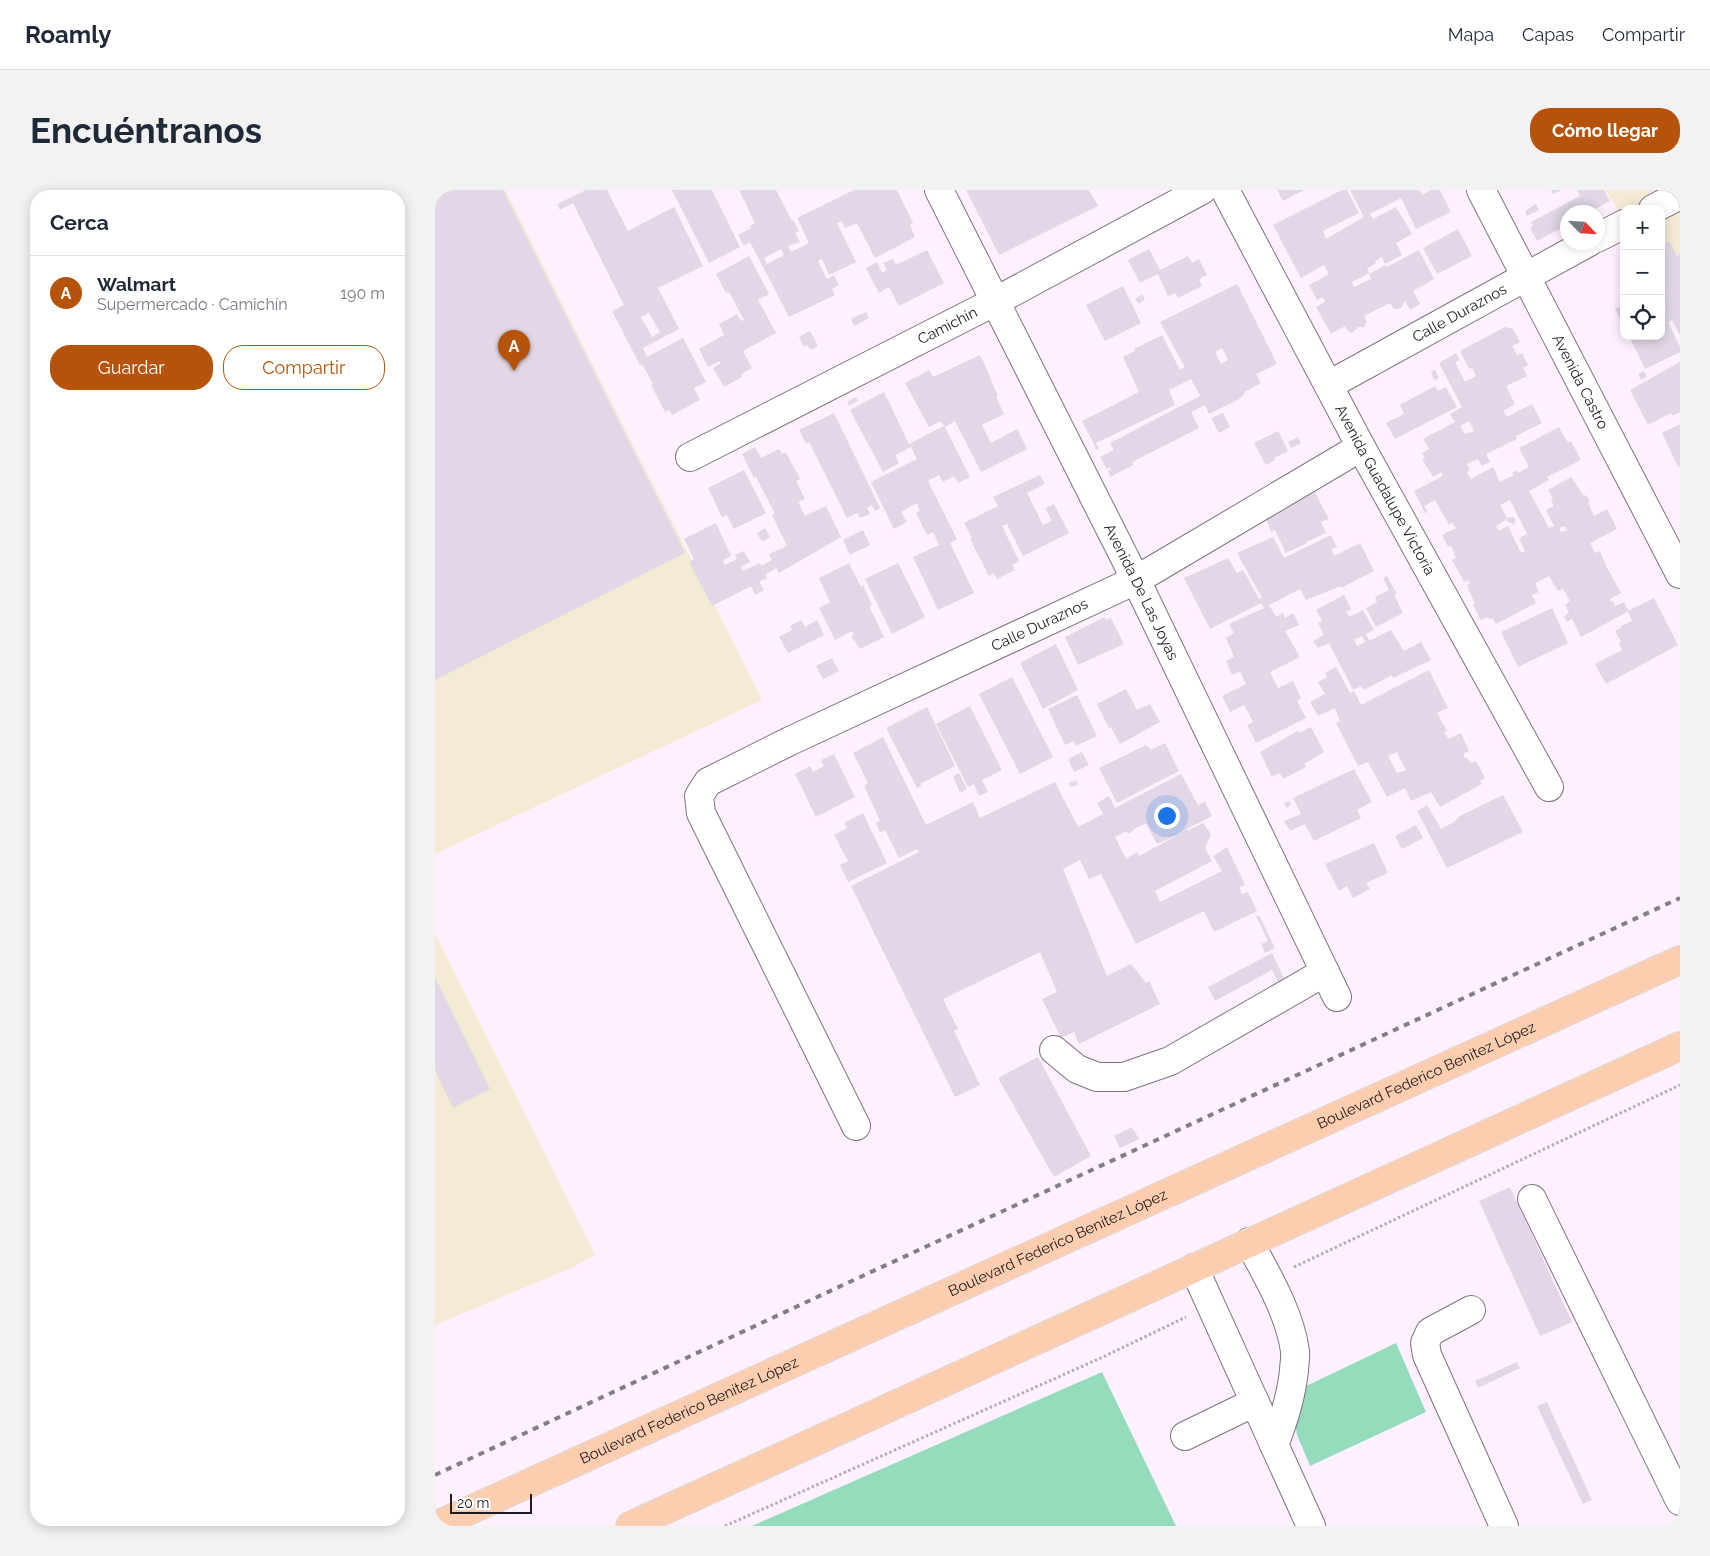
<!DOCTYPE html>
<html lang="es">
<meta charset="utf-8">
<style>
body{margin:0;font-family:Raleway,sans-serif;background:#f2f2f3;color:#1f2937}
.controls{position:absolute;right:15px;top:15px;display:grid;overflow:hidden;border-radius:10px;box-shadow:0 2px 12px #0003}
.controls button{width:45px;height:45px;display:grid;place-items:center;padding:0;border:0;border-bottom:1px solid #e0e1e3;background:#fff;color:#1f2937;font:25px sans-serif}
.compass{position:absolute;left:1125px;top:15px;width:45px;height:45px;border-radius:50%;background:#fff;box-shadow:0 2px 12px #0003;rotate:115deg}
.scale{position:absolute;left:15px;bottom:12px;width:82px;box-sizing:border-box;padding-left:5px;border:2px solid #201b20;border-top:0;font-size:14px;line-height:18px;white-space:nowrap;color:#201b20;-webkit-text-stroke:4px #fff;paint-order:stroke}
.you{position:absolute;left:731px;top:625px;width:18px;height:18px;margin:-12px;border:4px solid #fff;border-radius:50%;background:#1a73e8;box-shadow:0 0 0 8px #1a73e833}
.badge{display:grid;place-items:center;width:32px;height:32px;border-radius:50%;background:#b45309;color:#fff;font-size:16px;font-weight:700}
.pin{position:absolute;translate:-50% -41px;filter:drop-shadow(0 1px 2px #0008)}
.pin::after{content:'';position:absolute;top:26px;width:18px;height:15px;background:inherit;clip-path:polygon(0 0,100% 0,50% 100%)}
.list{margin:0;padding:0;list-style:none}
h2{display:flex;justify-content:space-between;align-items:center;height:65px;margin:0;padding:0 20px;font-size:21px}
h2 small{font-size:16px;font-weight:400;color:#747a83}
.list li{display:grid;grid-template-columns:32px 1fr auto;gap:15px;align-items:center;box-sizing:border-box;height:75px;padding:0 20px;border-top:1px solid #e0e1e3}
.list b{display:block;font-size:19px;white-space:nowrap}
.list p{margin:0;font-size:16px;white-space:nowrap;color:#747a83}
.list em{font-size:16px;font-style:normal;color:#747a83}
.actions{display:flex;gap:10px;padding:15px 20px}
.actions a{flex:1;padding:11px 0;border:1px solid #b45309;border-radius:20px;text-align:center;font-size:18px;color:#b45309}
.actions .main{background:#b45309;color:#fff}
.icon{flex:none;width:28px;height:28px;fill:none;stroke:currentColor;stroke-width:2;stroke-linecap:round;stroke-linejoin:round}
.map{position:relative;flex:none;width:1245px;height:1336px;overflow:hidden;border-radius:20px}
header{display:flex;align-items:center;gap:30px;box-sizing:border-box;height:70px;padding:0 25px;background:#fff;border-bottom:1px solid #e0e1e3}
header strong{font-size:24px}
nav{display:flex;gap:28px;margin-inline-start:auto;font-size:18px}
.intro{display:flex;align-items:center;justify-content:space-between;box-sizing:border-box;height:120px;padding:0 30px}
h1{margin:0;font-size:35px}
.button{padding:12px 22px;border-radius:20px;background:#b45309;color:#fff;font-size:18px;font-weight:700}
main{display:flex;gap:30px;padding:0 30px}
aside{flex:1;background:#fff;border-radius:20px;box-shadow:0 2px 12px #0003}
.map>svg:first-child{display:block}
.commercial{fill:#f4ebd5}
.industrial{fill:#f4ead5}
.green{fill:#94dcbb}
.building{fill:#e1d7e6;fill-rule:evenodd}
.lines{fill:none;stroke-linecap:round;stroke-linejoin:round}
.minor-casing{stroke:#7e727e;stroke-width:30}
.major-casing{stroke:#dbdbdb;stroke-width:30}
.path{stroke:#b6abb6;stroke-width:3;stroke-dasharray:2.5 2.5;stroke-linecap:butt}
.minor{stroke:#fff;stroke-width:28}
.major{stroke:#fdcdaf;stroke-width:28}
.rail{stroke:#857c85;stroke-width:4;stroke-dasharray:6 6;stroke-linecap:butt}
.labels{text-anchor:middle;dominant-baseline:central;stroke-width:5;stroke-linejoin:round;paint-order:stroke}
.street-label{font-size:15px;fill:#201b20;stroke:#fff}
</style>
<header>
<strong>Roamly</strong>
<nav><a>Mapa</a><a>Capas</a><a>Compartir</a></nav>
</header>
<div class="intro"><h1>Encuéntranos</h1><a class="button">Cómo llegar</a></div>
<main>
<aside>
<h2>Cerca<small></small></h2>
<ul class="list">
<li><span class="badge">A</span><div><b>Walmart</b><p>Supermercado · Camichín</p></div><em>190 m</em></li>
</ul>
<div class="actions"><a class="main">Guardar</a><a>Compartir</a></div>
</aside>
<div class="map">
<svg width="1245" height="1336" viewBox="0 0 1245 1336">
<rect width="100%" height="100%" fill="#fef0fe"/>
<!-- commercial -->
<path class="commercial" d="M 0,0 L 70,0 L 327,510 L 0,664 Z
M 0,743 L 160,1065 L 136,1078 L 0,1135 Z"/>
<!-- industrial -->
<path class="industrial" d="M 1171,0 L 1245,0 L 1245,139 L 1226,103 L 1226,19 L 1189,19 L 1189,32 Z"/>
<!-- green -->
<path class="green" d="M 961,1153 L 991,1222 L 875,1276 L 862,1245 L 860,1233 L 867,1198 Z
M 667,1182 L 741,1336 L 317,1336 Z"/>
<!-- building -->
<path class="building" d="M 0,0 L 68,0 L 250,363 L 0,490 Z
M 151,0 L 172,0 L 193,41 L 239,17 L 268,76 L 223,98 L 244,139 L 208,158 L 212,167 L 248,148 L 271,192 L 259,198 L 265,210 L 237,225 L 234,220 L 230,222 L 216,195 L 218,194 L 207,174 L 205,175 L 177,121 L 189,115 L 138,13 L 125,20 L 122,14 ZM 214,123 L 225,142 L 217,147 L 206,127 Z
M 237,0 L 277,0 L 305,57 L 274,73 Z
M 304,0 L 341,0 L 357,31 L 358,30 L 364,41 L 360,43 L 365,52 L 353,56 L 356,62 L 374,53 L 362,28 L 419,0 L 462,0 L 478,33 L 475,35 L 480,47 L 440,68 L 422,33 L 410,38 L 407,31 L 402,33 L 421,72 L 394,85 L 387,69 L 383,71 L 392,89 L 399,85 L 404,95 L 397,99 L 400,105 L 354,127 L 315,52 L 309,56 L 303,45 L 316,38 L 315,36 L 320,33 ZM 346,59 L 349,65 L 332,74 L 329,68 Z
M 531,0 L 654,0 L 663,16 L 564,65 Z
M 842,0 L 869,0 L 848,11 Z
M 907,0 L 912,0 L 924,23 L 888,41 L 891,49 L 929,27 L 915,0 L 985,0 L 987,5 L 996,0 L 1005,0 L 1016,22 L 981,39 L 966,8 L 935,24 L 938,29 L 961,17 L 977,44 L 961,53 L 967,65 L 950,74 L 947,67 L 940,71 L 941,73 L 932,79 L 934,83 L 917,92 L 919,97 L 936,89 L 934,84 L 951,75 L 952,77 L 984,60 L 999,89 L 978,101 L 985,114 L 975,120 L 970,111 L 966,118 L 961,119 L 958,118 L 955,113 L 929,126 L 932,132 L 929,137 L 923,137 L 917,143 L 914,142 L 910,136 L 896,144 L 881,117 L 890,112 L 888,107 L 882,110 L 874,95 L 894,84 L 889,75 L 866,88 L 838,35 Z
M 1116,0 L 1127,0 L 1118,4 Z
M 1142,0 L 1169,0 L 1175,11 L 1155,22 L 1132,22 L 1132,35 L 1102,51 L 1095,38 L 1098,36 L 1096,32 L 1145,6 Z
M 1101,14 L 1104,20 L 1092,26 L 1090,21 Z
M 1023,39 L 1037,66 L 1002,84 L 988,58 Z
M 1234,51 L 1242,66 L 1245,64 L 1245,145 L 1237,130 L 1233,132 L 1245,157 L 1245,162 L 1210,179 L 1194,146 L 1226,146 L 1226,120 L 1231,118 L 1226,109 L 1226,55 Z
M 714,59 L 725,80 L 753,66 L 757,73 L 764,69 L 772,85 L 764,89 L 767,96 L 743,108 L 740,103 L 733,106 L 723,84 L 705,93 L 693,70 Z
M 492,60 L 509,93 L 464,116 L 454,97 L 444,103 L 431,78 L 442,72 L 447,83 L 452,80 L 448,73 L 458,69 L 461,75 Z
M 314,66 L 334,104 L 323,110 L 341,143 L 308,161 L 317,178 L 306,184 L 307,187 L 289,197 L 278,178 L 286,173 L 285,171 L 273,177 L 264,159 L 289,145 L 284,134 L 302,124 L 306,131 L 309,130 L 294,102 L 291,103 L 281,84 Z
M 802,94 L 842,174 L 821,184 L 826,193 L 809,202 L 810,203 L 804,209 L 774,224 L 770,215 L 756,222 L 764,238 L 697,272 L 698,275 L 675,287 L 673,281 L 676,279 L 675,277 L 672,279 L 665,267 L 679,260 L 675,253 L 765,206 L 756,189 L 734,200 L 740,215 L 661,253 L 664,259 L 662,260 L 647,231 L 704,202 L 688,167 L 700,161 L 699,159 L 727,145 L 745,180 L 750,177 L 725,132 ZM 787,158 L 793,170 L 786,174 L 780,162 Z
M 688,96 L 706,133 L 670,151 L 651,115 Z
M 707,104 L 710,109 L 704,114 L 700,109 Z
M 1189,114 L 1189,137 L 1180,119 Z
M 431,122 L 434,128 L 419,136 L 416,129 Z
M 1070,137 L 1078,139 L 1085,152 L 1077,156 L 1082,165 L 1087,163 L 1093,175 L 1088,178 L 1092,186 L 1071,196 L 1080,214 L 1068,221 L 1072,227 L 1097,214 L 1107,233 L 1081,246 L 1082,249 L 1051,264 L 1055,272 L 1047,276 L 1043,269 L 1031,274 L 1035,279 L 1032,283 L 1036,289 L 1058,277 L 1065,292 L 1079,285 L 1077,283 L 1082,280 L 1083,283 L 1094,277 L 1084,258 L 1124,237 L 1133,253 L 1136,251 L 1146,270 L 1112,287 L 1114,290 L 1094,301 L 1114,338 L 1119,336 L 1111,320 L 1119,316 L 1116,310 L 1118,308 L 1113,300 L 1136,287 L 1149,306 L 1151,305 L 1155,312 L 1153,313 L 1159,326 L 1172,319 L 1182,339 L 1155,353 L 1160,363 L 1165,361 L 1171,376 L 1186,403 L 1175,409 L 1176,412 L 1178,411 L 1180,416 L 1189,412 L 1194,421 L 1146,447 L 1137,429 L 1132,432 L 1129,426 L 1134,423 L 1130,415 L 1135,411 L 1128,399 L 1123,401 L 1114,386 L 1100,393 L 1104,402 L 1097,405 L 1101,413 L 1061,434 L 1057,428 L 1055,430 L 1053,427 L 1046,430 L 1038,415 L 1040,414 L 1032,395 L 1035,394 L 1033,390 L 1029,392 L 1017,370 L 1021,368 L 1016,355 L 1013,357 L 1007,345 L 1021,338 L 1017,332 L 1014,335 L 1000,310 L 989,316 L 993,322 L 990,323 L 979,301 L 1008,286 L 1006,282 L 998,287 L 987,269 L 990,268 L 987,263 L 994,259 L 988,249 L 1020,232 L 1015,224 L 1027,217 L 1004,173 L 1021,163 L 1025,170 L 1020,172 L 1030,192 L 1041,186 L 1037,178 L 1034,179 L 1025,161 ZM 1034,231 L 1039,241 L 1030,244 L 1025,236 ZM 1075,310 L 1092,344 L 1084,348 L 1090,361 L 1086,363 L 1073,336 L 1064,341 L 1061,336 L 1072,329 L 1072,331 L 1079,335 L 1081,330 L 1078,327 L 1072,328 L 1065,315 ZM 1130,336 L 1132,340 L 1126,342 L 1124,338 Z
M 375,141 L 383,156 L 376,160 L 372,155 L 369,157 L 364,147 Z
M 545,165 L 556,188 L 555,188 L 563,206 L 561,207 L 569,224 L 547,235 L 556,253 L 582,239 L 592,259 L 546,282 L 520,231 L 510,237 L 535,287 L 523,293 L 519,286 L 508,292 L 504,285 L 493,291 L 522,349 L 515,353 L 539,403 L 503,420 L 478,367 L 504,355 L 498,342 L 492,345 L 481,323 L 485,321 L 482,313 L 466,322 L 472,332 L 459,339 L 436,292 L 482,269 L 476,257 L 460,265 L 464,273 L 448,282 L 415,220 L 449,202 L 474,254 L 509,236 L 505,231 L 494,237 L 470,193 L 494,180 L 498,187 Z
M 1245,172 L 1245,222 L 1238,226 L 1236,223 L 1213,235 L 1195,200 Z
M 1000,180 L 1004,188 L 999,190 L 996,182 Z
M 1209,181 L 1212,187 L 1206,190 L 1203,184 Z
M 1000,196 L 1003,201 L 1011,197 L 1022,217 L 960,249 L 951,233 L 969,224 L 965,215 Z
M 421,207 L 423,211 L 414,216 L 412,212 Z
M 399,223 L 445,318 L 440,321 L 437,315 L 432,318 L 435,324 L 425,328 L 422,323 L 412,328 L 374,252 L 371,254 L 364,240 Z
M 788,223 L 795,237 L 784,243 L 776,228 Z
M 1245,234 L 1245,276 L 1243,277 L 1227,243 Z
M 843,241 L 853,261 L 839,268 L 840,270 L 831,275 L 819,253 Z
M 863,247 L 866,253 L 856,258 L 853,252 Z
M 320,257 L 326,268 L 344,259 L 347,264 L 351,262 L 365,289 L 361,291 L 370,309 L 363,312 L 370,326 L 391,316 L 406,347 L 344,383 L 342,378 L 331,384 L 332,388 L 324,392 L 329,400 L 320,405 L 316,396 L 277,416 L 254,372 L 259,369 L 249,349 L 281,333 L 296,366 L 288,370 L 290,375 L 302,369 L 300,365 L 309,361 L 315,372 L 306,377 L 308,381 L 325,373 L 326,376 L 337,370 L 334,364 L 352,356 L 337,325 L 340,324 L 321,287 L 319,288 L 307,264 Z
M 309,280 L 331,323 L 299,339 L 292,325 L 287,327 L 273,298 Z
M 605,285 L 610,294 L 592,303 L 608,335 L 617,331 L 610,318 L 619,314 L 634,343 L 588,366 L 572,334 L 567,336 L 584,371 L 577,375 L 580,380 L 562,389 L 559,383 L 554,386 L 535,349 L 537,348 L 529,333 L 563,316 L 558,307 Z
M 879,301 L 894,329 L 886,332 L 891,343 L 871,352 L 872,353 L 851,363 L 840,340 L 836,342 L 828,321 L 846,318 Z
M 330,338 L 335,347 L 327,352 L 322,343 Z
M 428,340 L 435,355 L 415,365 L 408,350 Z
M 896,345 L 902,357 L 897,359 L 899,366 L 925,353 L 939,381 L 906,398 L 906,396 L 871,410 L 865,399 L 834,415 L 841,427 L 848,423 L 850,428 L 858,423 L 864,435 L 850,441 L 865,467 L 835,482 L 843,498 L 858,491 L 866,508 L 862,511 L 871,528 L 821,553 L 812,535 L 818,532 L 809,515 L 795,522 L 787,506 L 811,494 L 805,481 L 797,485 L 791,471 L 799,467 L 791,448 L 799,443 L 794,434 L 829,418 L 826,413 L 775,439 L 749,388 L 793,368 L 802,383 L 808,380 L 824,409 L 827,408 L 802,363 L 838,347 L 849,368 Z
M 414,373 L 426,397 L 428,395 L 437,415 L 434,416 L 449,447 L 425,459 L 416,446 L 419,445 L 417,441 L 400,450 L 384,418 L 395,412 L 384,388 Z
M 463,373 L 490,427 L 457,444 L 430,389 Z
M 952,386 L 962,404 L 959,405 L 968,423 L 941,437 L 931,418 L 942,412 L 940,407 L 954,400 L 948,388 Z
M 909,405 L 916,419 L 911,422 L 914,427 L 928,420 L 939,440 L 931,444 L 934,451 L 956,440 L 969,461 L 986,452 L 996,470 L 958,488 L 957,485 L 929,500 L 926,496 L 918,500 L 894,453 L 883,458 L 878,451 L 889,445 L 883,433 L 887,431 L 881,420 ZM 927,446 L 930,452 L 922,456 L 919,450 Z
M 1219,408 L 1243,455 L 1171,494 L 1160,474 L 1187,460 L 1184,453 L 1186,452 L 1180,441 L 1186,438 L 1186,436 L 1197,431 L 1193,421 Z
M 1117,418 L 1133,453 L 1083,477 L 1066,442 Z
M 670,427 L 671,430 L 676,428 L 689,454 L 643,475 L 630,447 Z
M 366,430 L 370,437 L 382,430 L 389,445 L 353,463 L 344,447 L 357,440 L 355,436 Z
M 621,454 L 643,500 L 608,519 L 585,473 Z
M 397,468 L 404,481 L 388,489 L 381,476 Z
M 901,477 L 915,503 L 919,501 L 926,515 L 994,480 L 1013,518 L 1002,523 L 1012,541 L 1009,542 L 1013,549 L 1026,543 L 1034,561 L 1029,563 L 1029,568 L 1031,567 L 1036,573 L 1041,571 L 1050,588 L 1045,591 L 1047,594 L 1005,617 L 996,602 L 976,611 L 970,598 L 952,607 L 933,572 L 923,576 L 901,533 L 905,531 L 900,518 L 883,526 L 875,512 L 890,504 L 883,492 L 892,487 L 890,483 ZM 962,562 L 971,580 L 962,583 L 953,566 Z
M 577,487 L 618,567 L 585,584 L 544,504 Z
M 691,499 L 702,520 L 715,514 L 725,532 L 685,554 L 676,537 L 674,538 L 662,514 Z
M 642,505 L 662,546 L 641,556 L 639,551 L 630,555 L 613,519 Z
M 535,516 L 567,580 L 547,590 L 553,602 L 544,606 L 539,594 L 533,597 L 501,534 Z
M 492,517 L 520,576 L 485,594 L 487,596 L 482,598 L 451,538 Z
M 876,537 L 889,562 L 869,574 L 871,577 L 848,589 L 845,583 L 837,587 L 825,562 L 863,541 L 864,543 Z
M 448,547 L 491,635 L 538,612 L 545,628 L 620,592 L 643,637 L 668,624 L 662,613 L 674,606 L 680,618 L 746,584 L 763,615 L 770,612 L 777,626 L 752,639 L 752,641 L 768,633 L 776,644 L 770,658 L 777,671 L 720,701 L 725,712 L 787,681 L 778,666 L 792,657 L 810,695 L 804,697 L 807,704 L 813,702 L 822,721 L 779,742 L 769,721 L 701,754 L 666,684 L 654,689 L 645,670 L 628,679 L 672,786 L 696,774 L 711,793 L 714,791 L 725,814 L 644,854 L 639,842 L 626,848 L 607,809 L 622,802 L 605,762 L 508,809 L 523,839 L 519,841 L 545,895 L 520,907 L 416,696 L 484,662 L 482,659 L 464,668 L 450,640 L 445,642 L 441,633 L 445,631 L 429,596 L 433,593 L 418,563 ZM 711,633 L 722,654 L 745,644 L 704,666 L 702,662 L 691,669 L 680,647 L 692,641 L 693,644 L 699,640 L 699,639 Z
M 730,553 L 744,581 L 682,613 L 664,578 L 711,555 L 716,560 Z
M 647,562 L 654,575 L 639,582 L 633,569 Z
M 399,564 L 420,607 L 381,627 L 360,584 L 375,576 L 378,582 L 389,576 L 386,570 Z
M 919,579 L 937,612 L 922,620 L 926,628 L 879,651 L 870,634 L 855,641 L 849,631 L 866,624 L 858,608 Z
M 524,583 L 532,599 L 525,603 L 518,586 Z
M 641,590 L 643,594 L 636,597 L 634,593 Z
M 1068,605 L 1088,642 L 1012,678 L 982,621 L 992,615 L 1006,639 L 1019,632 L 1025,626 Z
M 854,611 L 856,614 L 852,618 L 849,613 Z
M 428,623 L 452,673 L 413,692 L 405,675 L 413,671 L 399,645 L 412,638 L 409,633 Z
M 981,635 L 988,648 L 967,659 L 960,646 Z
M 939,653 L 953,683 L 931,693 L 935,699 L 918,708 L 912,696 L 904,701 L 890,674 Z
M 824,725 L 840,758 L 830,763 L 826,754 L 833,751 L 821,726 Z
M 837,763 L 849,788 L 843,792 L 837,780 L 780,811 L 773,797 Z
M 0,787 L 55,899 L 18,918 L 0,880 Z
M 603,867 L 656,966 L 619,987 L 563,888 Z
M 697,937 L 704,949 L 685,958 L 679,946 Z
M 1075,997 L 1137,1132 L 1105,1146 L 1044,1011 Z
M 1082,1172 L 1085,1178 L 1043,1198 L 1040,1191 Z
M 1112,1212 L 1157,1310 L 1148,1314 L 1102,1216 Z"/>
<g class="lines">
<!-- minor casing -->
<g class="minor-casing">
<g id="minor">
<path id="s1" d="M 504,0 L 701,390 L 902,807"/>
<path id="s2" d="M 790,0 L 926,257 L 1114,597"/>
<path id="s3" d="M 1046,0 L 1245,384"/>
<path d="M 1218,19 L 1245,5"/>
<path d="M 1162,48 L 1189,34"/>
<path id="s4" d="M 894,195 L 1154,52"/>
<path id="s5" d="M 255,267 L 561,111 L 767,0"/>
<path d="M 619,860 L 642,879 L 662,887 L 689,887 L 735,871 L 890,782"/>
<path id="s6" d="M 421,936 L 266,623 L 264,606 L 273,592 L 355,551 L 701,390 L 926,257"/>
<path d="M 1097,1009 L 1245,1311"/>
<path d="M 814,1052 C 832,1085 855,1124 860,1161 C 861,1168 859,1174 859,1181 C 856,1207 849,1230 839,1255"/>
<path d="M 759,1078 L 876,1336"/>
<path d="M 1036,1120 L 995,1142 L 990,1153 L 992,1165 L 1069,1336"/>
<path d="M 750,1246 L 820,1212"/>
</g>
</g>
<!-- major casing -->
<g class="major-casing">
<g id="major">
<path id="s7" d="M 0,1336 L 1245,770"/>
<path d="M 195,1336 L 1245,856"/>
</g>
</g>
<!-- path -->
<path class="path" d="M 859,1077 L 1245,895
M 290,1336 L 668,1167 L 751,1127"/>
<!-- minor -->
<use href="#minor" class="minor"/>
<!-- major -->
<use href="#major" class="major"/>
<!-- rail -->
<path class="rail" d="M 0,1285 L 408,1095 L 1245,708"/>
</g>
<g class="labels">
<!-- street labels -->
<g class="street-label">
<text stroke="none"><textPath href="#s4" startOffset="149">Calle Duraznos</textPath></text>
<text stroke="none"><textPath href="#s5" startOffset="289">Camichín</textPath></text>
<text stroke="none"><textPath href="#s3" startOffset="216">Avenida Castro</textPath></text>
<text stroke="none"><textPath href="#s2" startOffset="340">Avenida Guadalupe Victoria</textPath></text>
<text stroke="none"><textPath href="#s1" startOffset="450">Avenida De Las Joyas</textPath></text>
<text stroke="none"><textPath href="#s6" startOffset="750">Calle Duraznos</textPath></text>
<text stroke="none"><textPath href="#s7" startOffset="1089">Boulevard Federico Benítez López</textPath></text>
<text stroke="none"><textPath href="#s7" startOffset="684">Boulevard Federico Benítez López</textPath></text>
<text stroke="none"><textPath href="#s7" startOffset="279">Boulevard Federico Benítez López</textPath></text>
</g>
</g>
</svg>
<div class="controls">
<button>+</button>
<button>−</button>
<button><svg class="icon" aria-label="locate" viewBox="0 0 24 24"><circle cx="12" cy="12" r="6"/><path d="M12 2v4M12 18v4M2 12h4M18 12h4"/></svg></button>
</div>
<svg class="compass" viewBox="-18 -18 36 36"><path d="M0-13l5 13h-10z" fill="#e53935"/><path d="M0 13l5-13h-10z" fill="#747a83"/></svg>
<div class="scale">20 m</div>
<div class="you"></div>
<div class="pin badge" style="left:79px;top:181px">A</div>
</div>
</main>
